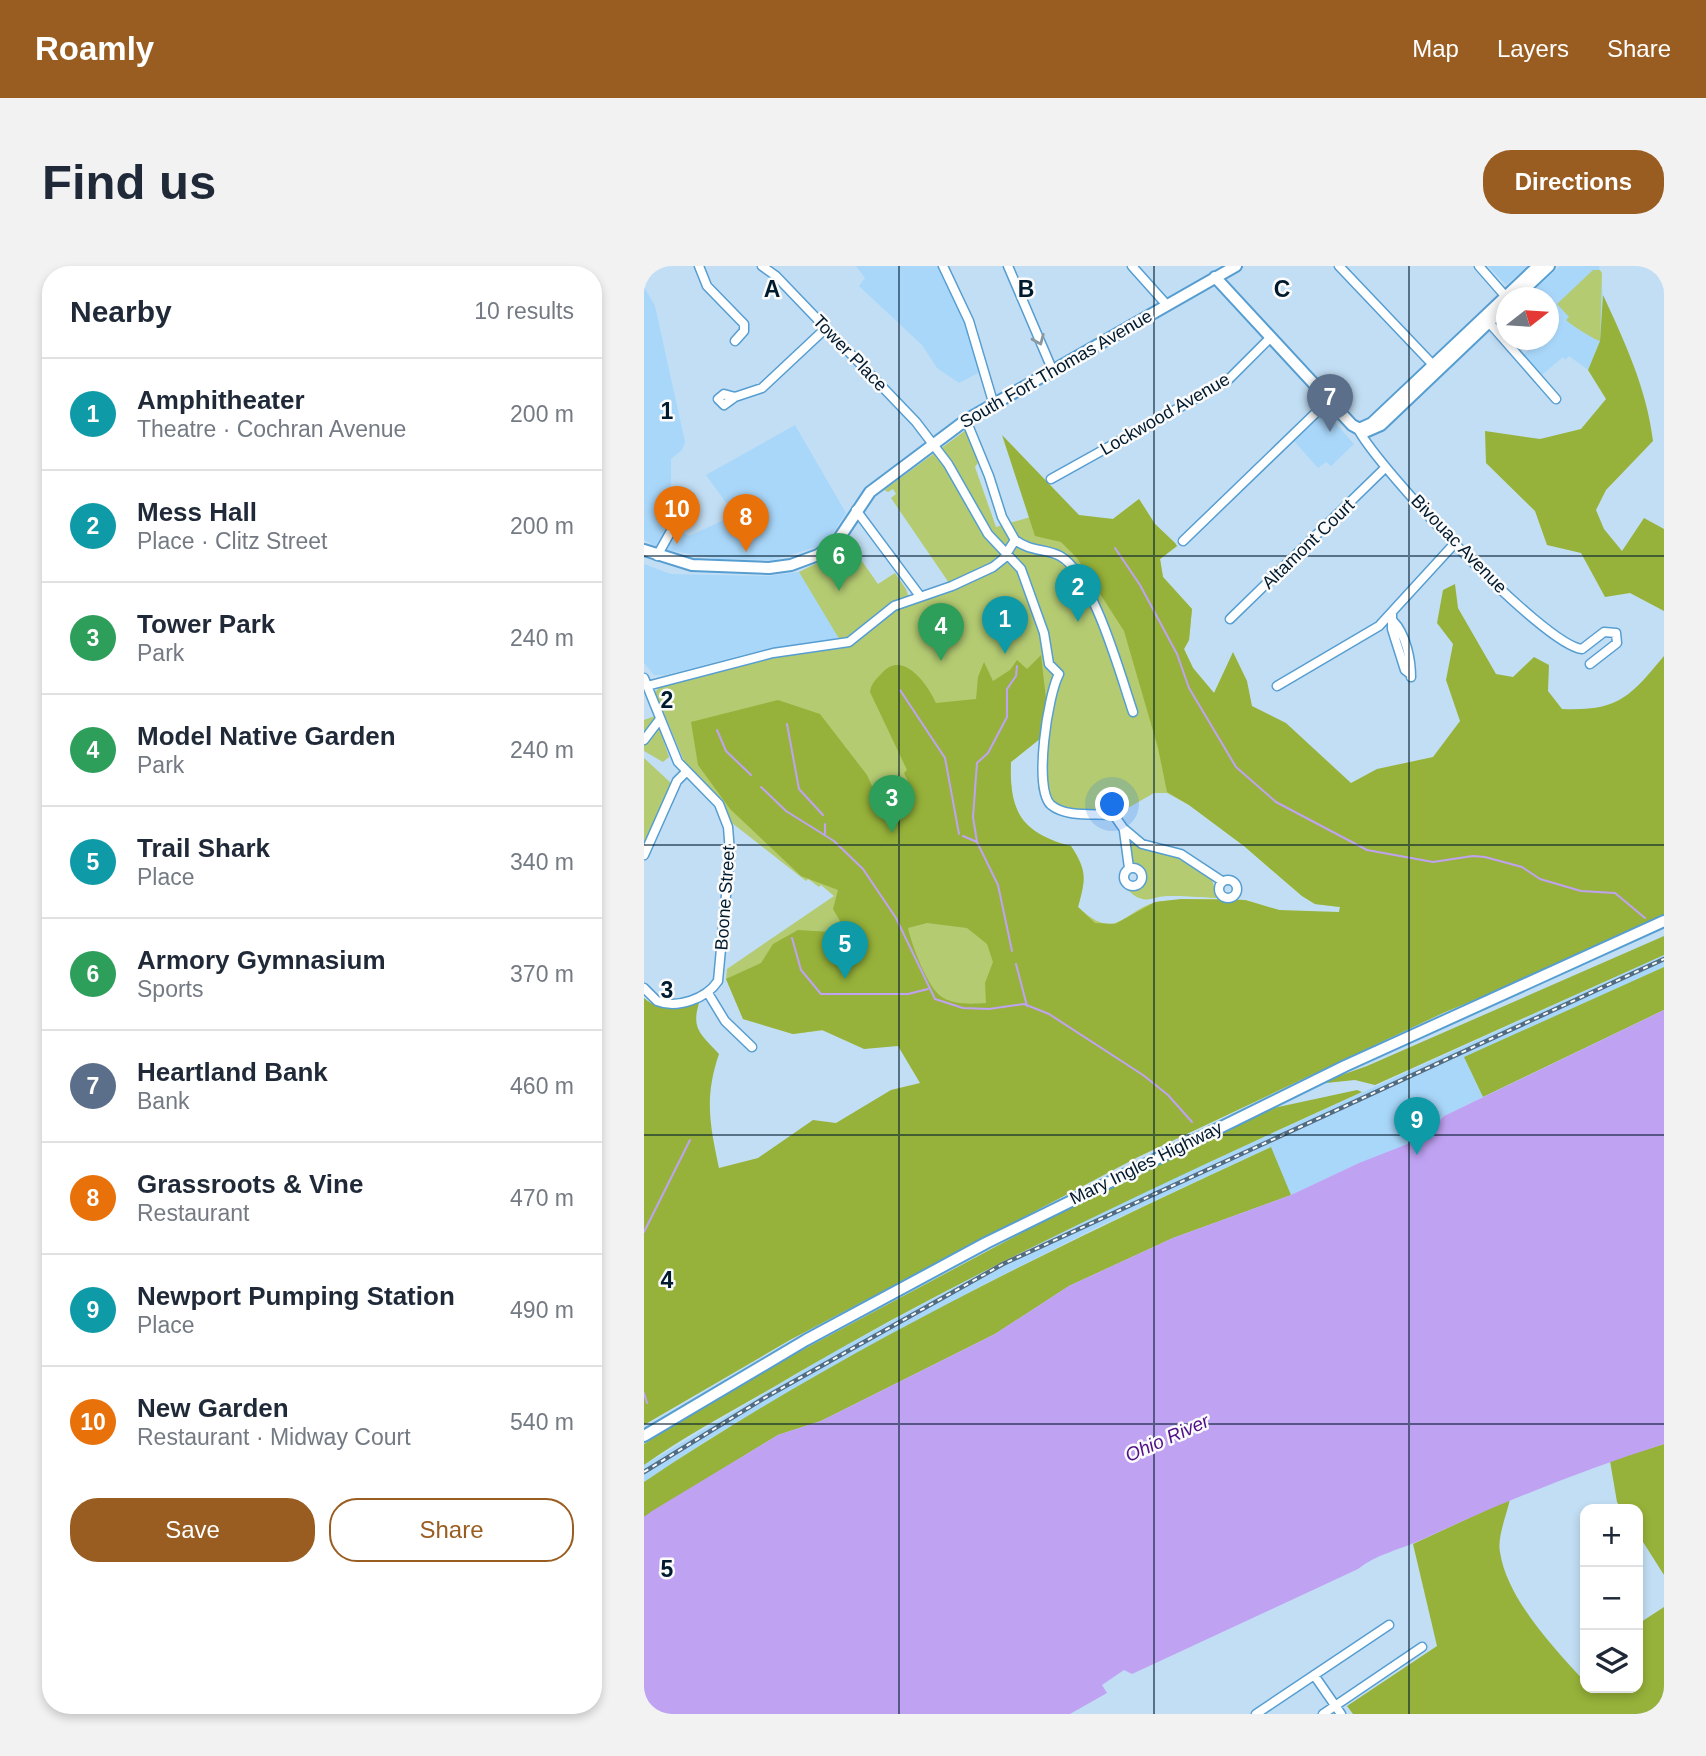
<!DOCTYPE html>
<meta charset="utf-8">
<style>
body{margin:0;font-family:Arial,sans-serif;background:#f2f2f3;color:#1f2937}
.controls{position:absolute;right:21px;bottom:21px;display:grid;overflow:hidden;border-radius:14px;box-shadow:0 4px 10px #0003}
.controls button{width:63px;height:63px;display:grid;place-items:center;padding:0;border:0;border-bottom:2px solid #e0e1e3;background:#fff;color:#1f2937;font:35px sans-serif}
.compass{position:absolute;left:852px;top:21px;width:63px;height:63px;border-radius:50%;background:#fff;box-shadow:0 4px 10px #0003;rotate:73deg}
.you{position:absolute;left:469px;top:539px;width:24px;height:24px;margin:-18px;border:5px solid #fff;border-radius:50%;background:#1a73e8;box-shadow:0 0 0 10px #1a73e833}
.badge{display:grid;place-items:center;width:46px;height:46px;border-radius:50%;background:#9a5d21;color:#fff;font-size:23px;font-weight:700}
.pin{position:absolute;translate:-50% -58px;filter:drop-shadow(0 2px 4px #0008)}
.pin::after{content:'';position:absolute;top:37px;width:24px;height:21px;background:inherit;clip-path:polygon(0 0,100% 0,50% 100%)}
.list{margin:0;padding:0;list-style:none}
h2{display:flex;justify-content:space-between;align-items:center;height:91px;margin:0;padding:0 28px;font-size:30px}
h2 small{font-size:23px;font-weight:400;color:#747a83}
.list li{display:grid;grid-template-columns:46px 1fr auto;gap:21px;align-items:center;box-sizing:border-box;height:112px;padding:0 28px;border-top:2px solid #e0e1e3}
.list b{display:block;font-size:26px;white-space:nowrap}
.list p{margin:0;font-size:23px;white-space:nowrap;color:#747a83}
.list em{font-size:23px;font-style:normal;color:#747a83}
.actions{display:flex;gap:14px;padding:21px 28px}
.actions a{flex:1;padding:16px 0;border:2px solid #9a5d21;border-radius:28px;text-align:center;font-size:24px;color:#9a5d21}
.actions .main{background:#9a5d21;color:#fff}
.icon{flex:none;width:38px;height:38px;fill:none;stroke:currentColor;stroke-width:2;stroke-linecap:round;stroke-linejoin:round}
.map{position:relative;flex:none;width:1020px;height:1448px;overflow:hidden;border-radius:28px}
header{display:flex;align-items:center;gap:42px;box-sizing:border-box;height:98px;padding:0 35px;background:#9a5d21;color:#fff}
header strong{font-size:33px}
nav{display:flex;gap:38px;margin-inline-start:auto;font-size:24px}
.intro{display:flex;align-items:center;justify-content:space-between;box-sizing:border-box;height:168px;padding:0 42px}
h1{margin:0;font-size:49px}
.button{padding:18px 32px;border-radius:28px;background:#9a5d21;color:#fff;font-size:24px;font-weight:700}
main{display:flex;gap:42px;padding:0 42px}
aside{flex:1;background:#fff;border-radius:28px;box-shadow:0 4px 10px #0003}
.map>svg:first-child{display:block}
.built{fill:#a9d7fa}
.green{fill:#b4cb72;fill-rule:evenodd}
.forest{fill:#97b23a;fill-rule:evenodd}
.water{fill:#c0a2f3}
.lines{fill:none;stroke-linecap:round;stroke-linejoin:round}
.stream{stroke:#c0a2f3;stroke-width:2}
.street-casing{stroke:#569ed1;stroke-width:11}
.secondary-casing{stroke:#569ed1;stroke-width:14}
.street{stroke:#fff;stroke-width:8}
.secondary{stroke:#fff;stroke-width:10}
.rail-casing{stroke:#516c81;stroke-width:4.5}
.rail{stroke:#fbfbfb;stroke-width:2;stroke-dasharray:5;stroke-linecap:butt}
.oneway{stroke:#8c98a1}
.grid{fill:none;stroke:#001a2e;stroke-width:2;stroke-opacity:0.55}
.labels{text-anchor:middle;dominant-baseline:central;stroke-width:5;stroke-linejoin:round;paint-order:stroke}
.street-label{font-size:18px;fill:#001a2e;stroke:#fbfbfb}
.water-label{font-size:19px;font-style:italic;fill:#501089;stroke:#fbfbfb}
.grid-label{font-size:23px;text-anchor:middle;font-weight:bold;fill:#001a2e;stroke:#fbfbfb;stroke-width:5;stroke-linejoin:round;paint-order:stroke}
</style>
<header>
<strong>Roamly</strong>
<nav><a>Map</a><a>Layers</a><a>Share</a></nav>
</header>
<div class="intro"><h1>Find us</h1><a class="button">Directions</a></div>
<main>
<aside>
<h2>Nearby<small>10 results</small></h2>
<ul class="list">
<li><span class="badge" style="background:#0f9aa8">1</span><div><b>Amphitheater</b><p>Theatre · Cochran Avenue</p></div><em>200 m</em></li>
<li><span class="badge" style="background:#0f9aa8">2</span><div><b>Mess Hall</b><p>Place · Clitz Street</p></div><em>200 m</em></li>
<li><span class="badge" style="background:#2e9e5b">3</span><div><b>Tower Park</b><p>Park</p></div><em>240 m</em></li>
<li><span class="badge" style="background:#2e9e5b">4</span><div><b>Model Native Garden</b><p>Park</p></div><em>240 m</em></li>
<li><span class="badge" style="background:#0f9aa8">5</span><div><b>Trail Shark</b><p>Place</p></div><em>340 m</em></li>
<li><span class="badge" style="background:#2e9e5b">6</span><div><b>Armory Gymnasium</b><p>Sports</p></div><em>370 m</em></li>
<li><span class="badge" style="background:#5c6f8a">7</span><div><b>Heartland Bank</b><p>Bank</p></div><em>460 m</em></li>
<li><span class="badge" style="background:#e8710a">8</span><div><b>Grassroots &amp; Vine</b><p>Restaurant</p></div><em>470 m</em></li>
<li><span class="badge" style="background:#0f9aa8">9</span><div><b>Newport Pumping Station</b><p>Place</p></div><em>490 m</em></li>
<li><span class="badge" style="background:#e8710a">10</span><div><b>New Garden</b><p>Restaurant · Midway Court</p></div><em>540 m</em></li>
</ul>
<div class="actions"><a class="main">Save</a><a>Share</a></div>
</aside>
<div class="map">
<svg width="1020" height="1448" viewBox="0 0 1020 1448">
<rect width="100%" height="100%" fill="#c2def4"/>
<!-- built -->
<path class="built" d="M 212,0 L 295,0 L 323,56 L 338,105 L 315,117 L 293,102 L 278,79 L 215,20 L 221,12 Z
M 844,0 L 884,0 L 862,19 Z
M 916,0 L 955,0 L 959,29 L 956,75 L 944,104 L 925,90 L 921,94 L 919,91 L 898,109 L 879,89 L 889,80 L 884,74 L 904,74 L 904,32 L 882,31 Z
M 0,21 L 11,40 L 41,176 L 38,184 L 27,193 L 27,221 L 17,251 L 28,259 L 15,282 L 0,274 Z
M 681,145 L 710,178 L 687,200 L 682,196 L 674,202 L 650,175 Z
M 151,159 L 202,247 L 187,270 L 176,280 L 129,294 L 74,293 L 19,283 L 31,263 L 45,270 L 91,249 L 62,209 Z
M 0,298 L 27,308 L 125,310 L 155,306 L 197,373 L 122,383 L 21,409 L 10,409 L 0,397 Z
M 1020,689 L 1020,701 L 821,791 L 839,831 L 800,850 L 795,898 L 715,897 L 647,929 L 626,881 L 452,962 L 337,1020 L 68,1171 L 0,1216 L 0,1199 L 7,1195 L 195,1083 L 343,1004 L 502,925 Z"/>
<!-- green -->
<path class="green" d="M 949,4 L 956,4 L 958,7 L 956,75 C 949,73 926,58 922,54 L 925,51 L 913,38 Z
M 322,164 L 336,194 L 331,201 L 352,261 L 393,249 L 469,253 L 495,233 L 511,258 L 531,277 L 533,280 L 516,293 L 519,311 L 548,343 L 545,374 L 540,383 L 549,402 L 570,427 L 594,482 L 1020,650 L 902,705 L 801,746 L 496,890 L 301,809 L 229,758 L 149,768 L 99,753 L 82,713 L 83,703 L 190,630 L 177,619 L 175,621 L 164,613 L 162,615 L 88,557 L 79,537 L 43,502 L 11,426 L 16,421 L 134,390 L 200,381 L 155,306 L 185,291 L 203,274 L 234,318 L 251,307 L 262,323 L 267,339 L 307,326 L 303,314 L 247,232 L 252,228 L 249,223 L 244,226 L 240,224 ZM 397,472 L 394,523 L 403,540 L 411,547 L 431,551 L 465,553 L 510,527 L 523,527 L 545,539 L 600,580 L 658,630 L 671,638 L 696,641 L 695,646 C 675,647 656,648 636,644 C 624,642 612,636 600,634 C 574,632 545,633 519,635 C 479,640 476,680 434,641 C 442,612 443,605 427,580 C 377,567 365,545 367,496 Z
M 11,450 L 25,491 L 19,496 L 0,485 L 0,454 Z
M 0,492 L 27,517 L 0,582 Z
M 486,573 L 527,587 L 567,609 L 573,632 C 557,631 538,630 524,630 C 507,630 500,642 481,621 L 495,622 L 502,611 L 496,600 L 487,598 Z"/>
<!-- forest -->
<path class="forest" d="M 959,29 C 981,76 1003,124 1009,175 L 962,224 L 952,244 L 960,263 L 978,285 L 1000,252 L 1020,263 L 1020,345 L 986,327 L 961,331 L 937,287 L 903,279 L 891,245 L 842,197 L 841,165 L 896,173 L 937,163 L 962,133 L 944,104 L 956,75 Z
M 358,169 L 435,249 L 469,253 L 495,233 L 511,258 L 531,277 L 533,280 L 516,293 L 519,311 L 548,343 L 545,374 L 540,383 L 549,402 L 570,427 L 589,386 L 603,415 L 608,440 L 642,457 L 707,517 L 733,503 L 789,491 L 816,455 L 802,414 L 809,378 L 793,357 L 799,324 L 811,318 L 814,342 L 852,408 L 869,411 L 890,391 L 905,399 L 904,425 L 918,443 C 974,445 985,432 1020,390 L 1020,650 L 902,705 L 801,746 L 496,890 L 146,1074 L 0,1159 L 0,732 C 18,747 35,742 56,734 C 46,763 57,768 75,788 C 60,832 66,859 75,902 L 114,892 L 169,854 L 192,857 L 247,824 L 276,817 L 254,780 L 220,783 L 178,764 L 149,768 L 99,753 L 82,713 L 117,697 L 129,678 L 154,664 L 187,666 L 196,655 L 189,643 L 194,624 L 157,610 L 86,543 L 54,499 L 47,456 L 134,434 L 176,448 L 223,509 L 236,537 L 267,522 L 260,507 L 263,504 L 226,426 C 227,418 232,413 238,407 C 259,383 284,419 292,437 L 332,433 L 334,411 L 340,396 L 349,415 L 366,404 L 373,394 L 383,403 L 397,389 L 402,433 L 397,472 L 367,496 C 365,545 377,567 427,580 C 443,605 442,612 434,641 L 451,657 L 471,658 L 511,636 L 537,633 L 601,634 L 635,644 L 695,646 L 696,641 L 671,638 L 658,630 L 600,580 L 545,539 L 523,526 L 514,482 L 480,365 L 433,292 L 417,276 L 391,270 ZM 283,657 L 323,662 L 343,678 L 349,696 L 341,717 L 342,737 C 329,738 309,739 298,731 C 284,723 267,677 264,662 Z
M 1020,670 L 1020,689 L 731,819 L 711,814 L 672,818 L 723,800 Z
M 1020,701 L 1020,744 L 839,831 L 820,791 Z
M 713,824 L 718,826 C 525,914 333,1002 150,1109 C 100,1139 47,1166 0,1199 L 0,1178 L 115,1107 L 426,941 L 625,843 Z
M 627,881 L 647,929 L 529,972 L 425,1020 L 351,1068 L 177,1155 L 134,1169 L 0,1251 L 0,1216 C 197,1084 412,980 627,881 Z
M 1020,1178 L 1020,1309 L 994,1268 L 994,1243 L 978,1243 L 973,1236 L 966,1195 Z
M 866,1233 C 863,1248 853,1271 856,1286 C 863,1333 910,1382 941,1416 L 941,1422 L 950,1425 L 955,1422 L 994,1422 L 994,1358 L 1020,1341 L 1020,1448 L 709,1448 L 703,1440 L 793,1380 L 769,1278 Z"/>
<!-- water -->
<path class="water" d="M 1020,744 L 1020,1178 C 936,1205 856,1237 777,1274 C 755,1284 733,1288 714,1303 L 488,1408 L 480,1404 L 458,1419 L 463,1427 L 426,1448 L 0,1448 L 0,1251 L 8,1245 L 134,1169 L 177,1155 L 351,1068 L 425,1020 L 529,972 L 647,929 L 715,897 L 779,872 L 800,850 Z"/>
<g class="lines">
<!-- stream -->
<path class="stream" d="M 471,282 L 496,319 L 533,388 L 545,422 L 592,501 L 632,536 L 723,584 L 789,596 L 829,590 L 841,591 L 878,601 L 896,613 L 937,625 L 971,627 L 1001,652
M 256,424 L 301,492 L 315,568
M 143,458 L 155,523 L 179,549
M 73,464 L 82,485 L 107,509
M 117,521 L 142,545 L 190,575 L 219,603 L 252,652 L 291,733 L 319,742 L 345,743 L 380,738 L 405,748 L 499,809 L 524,829 L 548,856
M 181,558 L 181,568
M 319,570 L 333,576
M 148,672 L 157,704 L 177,728 L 264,728 L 284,723
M 368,685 L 354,619 L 333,576 L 329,551 L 333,497 L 344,487 L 363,451 L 363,423 L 372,410 L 373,400
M 372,698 L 383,740
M 0,966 L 46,874
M 0,1127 L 3,1137"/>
<!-- street casing -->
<g class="street-casing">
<path id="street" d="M 55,0 L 63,20 L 100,58 L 100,65 L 91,75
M 118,0 L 132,10 L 272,156 L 304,198 L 344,268 L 377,303 L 400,367 L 405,398 L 415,408 C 404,428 389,523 407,539 C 423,552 451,547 470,549 L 479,562 L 498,578 L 537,588 L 578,615
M 299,0 L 325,55 L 349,136
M 364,0 L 408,103
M 488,0 L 522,38
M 695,0 L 792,102
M 835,0 L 863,32
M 842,53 L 912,133
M 91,131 L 80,139 L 74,133 L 80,128 L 91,131 L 118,122 L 181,63
M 714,163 C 734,202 899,379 938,383 L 960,366 L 972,367 L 973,377 L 946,398
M 407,213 L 583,115 L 626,72
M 212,244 L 276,330
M 371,274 C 387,286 401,282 416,290 C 449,308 477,411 489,446
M 539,275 L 685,134
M 13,290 L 46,231
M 748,348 L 748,363 L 761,404 L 766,408
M 586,353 L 741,202
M 749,355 C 762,368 767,394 767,411
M 0,412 L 34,496 L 75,538 L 84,561 L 86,586 L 74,715 C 62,733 33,743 13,735 L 0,722
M 3,420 L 129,387 L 205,376 L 250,340 L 308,320 L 349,301 L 359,293 L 371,274 L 358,251 L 345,210 L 322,154
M 633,420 L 735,360 L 812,276
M 0,474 L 16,453
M 480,565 L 485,602
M 0,589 L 33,515 L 41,507
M480 611a9 9 0 1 1 18 0a9 9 0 1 1-18 0Z
M575 623a9 9 0 1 1 18 0a9 9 0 1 1-18 0Z
M 64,727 L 81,755 L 108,781
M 670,1409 L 697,1448
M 612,1448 L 745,1359
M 679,1448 L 778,1381"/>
</g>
<!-- secondary casing -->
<g class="secondary-casing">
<path id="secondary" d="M 571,11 L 708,159 L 721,166 L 737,159 L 862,40
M 871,32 L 905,0
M 717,162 L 728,157 L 894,0
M 0,284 L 48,299 L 125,302 L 147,299 L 174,289 L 194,274 L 226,226 L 322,154 L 592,0
M 0,1170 L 162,1074 L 342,977 L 701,800 L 1020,655"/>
</g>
<!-- street -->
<use href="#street" class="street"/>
<!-- secondary -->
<use href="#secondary" class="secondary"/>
<!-- rail casing -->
<g class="rail-casing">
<path id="rail" d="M 0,1206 L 122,1131 L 359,998 L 1020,693"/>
</g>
<!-- rail -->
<use href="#rail" class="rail"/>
</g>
<!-- one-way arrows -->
<defs><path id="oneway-chevron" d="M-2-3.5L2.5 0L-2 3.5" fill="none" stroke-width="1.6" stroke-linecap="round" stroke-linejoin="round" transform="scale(1.75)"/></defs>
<use class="oneway" href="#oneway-chevron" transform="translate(395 74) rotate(67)"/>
<!-- grid -->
<path class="grid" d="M 255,0 L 255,1448M 510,0 L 510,1448M 765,0 L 765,1448M 0,290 L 1020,290M 0,579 L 1020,579M 0,869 L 1020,869M 0,1158 L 1020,1158"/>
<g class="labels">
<!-- street labels -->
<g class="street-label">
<text transform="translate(206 87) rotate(46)">Tower Place</text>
<text transform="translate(412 103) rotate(-30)">South Fort Thomas Avenue</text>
<text transform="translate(521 148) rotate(-30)">Lockwood Avenue</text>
<text transform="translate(664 278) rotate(-44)">Altamont Court</text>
<text transform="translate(815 278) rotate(46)">Bivouac Avenue</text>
<text transform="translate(81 632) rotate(-86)">Boone Street</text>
<text transform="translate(502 897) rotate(-26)">Mary Ingles Highway</text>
</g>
<!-- water labels -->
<g class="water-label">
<text transform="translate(523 1172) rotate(-24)">Ohio River</text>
</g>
</g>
<g class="grid-label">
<text x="128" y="31">A</text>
<text x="382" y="31">B</text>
<text x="638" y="31">C</text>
<text x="23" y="153">1</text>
<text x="23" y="442">2</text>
<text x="23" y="732">3</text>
<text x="23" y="1022">4</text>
<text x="23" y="1311">5</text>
</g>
</svg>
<div class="controls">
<button>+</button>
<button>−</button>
<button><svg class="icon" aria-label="layers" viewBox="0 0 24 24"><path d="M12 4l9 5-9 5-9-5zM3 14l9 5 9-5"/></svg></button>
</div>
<svg class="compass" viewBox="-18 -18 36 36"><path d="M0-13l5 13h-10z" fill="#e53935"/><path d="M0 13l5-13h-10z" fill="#747a83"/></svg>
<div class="you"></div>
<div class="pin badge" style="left:361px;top:388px;background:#0f9aa8">1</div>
<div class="pin badge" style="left:434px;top:356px;background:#0f9aa8">2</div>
<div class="pin badge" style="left:248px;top:567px;background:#2e9e5b">3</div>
<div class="pin badge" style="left:297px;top:395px;background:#2e9e5b">4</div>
<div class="pin badge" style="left:201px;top:713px;background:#0f9aa8">5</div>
<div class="pin badge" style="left:195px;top:325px;background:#2e9e5b">6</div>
<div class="pin badge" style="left:686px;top:166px;background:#5c6f8a">7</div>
<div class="pin badge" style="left:102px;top:286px;background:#e8710a">8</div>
<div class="pin badge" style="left:773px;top:889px;background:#0f9aa8">9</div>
<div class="pin badge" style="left:33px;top:278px;background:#e8710a">10</div>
</div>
</main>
